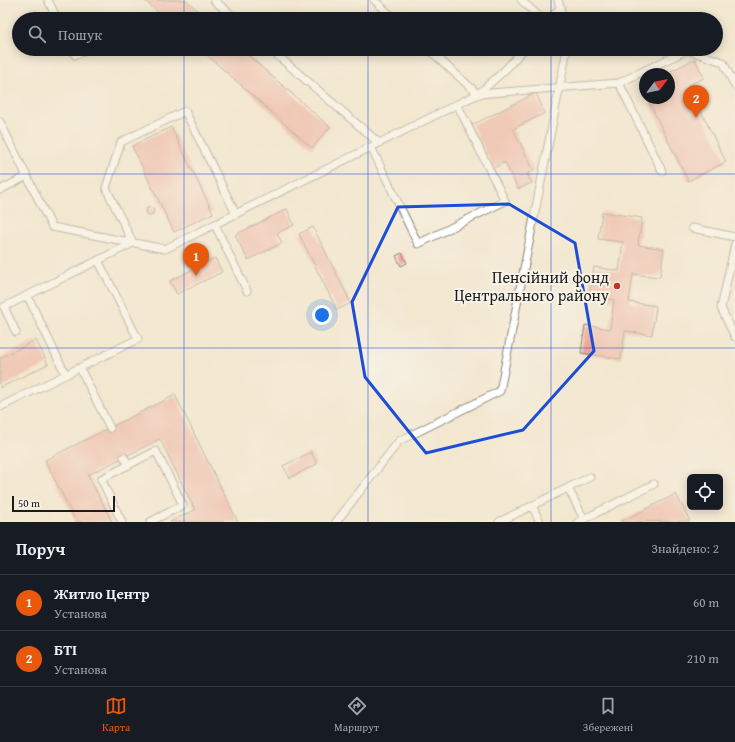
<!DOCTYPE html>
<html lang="uk">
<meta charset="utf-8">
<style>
body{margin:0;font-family:"Gentium Book Plus",serif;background:#242831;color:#f1f3f6}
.controls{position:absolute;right:12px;bottom:12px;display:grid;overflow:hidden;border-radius:6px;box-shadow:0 2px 10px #0003}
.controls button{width:36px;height:36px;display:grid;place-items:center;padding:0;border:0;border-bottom:1px solid #363941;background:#171b24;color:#f1f3f6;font:20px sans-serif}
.compass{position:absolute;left:639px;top:68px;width:36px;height:36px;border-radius:50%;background:#171b24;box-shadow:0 2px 10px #0003;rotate:58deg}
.scale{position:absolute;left:12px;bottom:10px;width:103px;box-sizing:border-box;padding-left:4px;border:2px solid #1c1c1c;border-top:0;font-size:11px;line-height:14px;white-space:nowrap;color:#1c1c1c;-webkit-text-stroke:3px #f7f3e8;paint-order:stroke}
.you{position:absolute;left:322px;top:315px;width:14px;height:14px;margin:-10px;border:3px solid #fff;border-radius:50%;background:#1a73e8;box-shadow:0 0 0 6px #1a73e833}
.badge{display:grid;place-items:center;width:26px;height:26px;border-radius:50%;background:#ea580c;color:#fff;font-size:13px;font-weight:700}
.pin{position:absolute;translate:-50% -33px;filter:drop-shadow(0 1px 2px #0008)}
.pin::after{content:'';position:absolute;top:21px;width:14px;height:12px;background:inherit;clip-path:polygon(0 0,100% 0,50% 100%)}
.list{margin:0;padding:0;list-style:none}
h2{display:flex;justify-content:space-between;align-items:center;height:52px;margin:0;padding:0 16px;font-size:17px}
h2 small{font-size:13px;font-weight:400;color:#9ea1a6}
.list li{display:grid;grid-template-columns:26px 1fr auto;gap:12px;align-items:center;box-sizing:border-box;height:56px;padding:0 16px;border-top:1px solid #363941}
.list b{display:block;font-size:15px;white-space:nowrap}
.list p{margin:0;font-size:13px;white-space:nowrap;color:#9ea1a6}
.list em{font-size:13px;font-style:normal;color:#9ea1a6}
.icon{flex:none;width:22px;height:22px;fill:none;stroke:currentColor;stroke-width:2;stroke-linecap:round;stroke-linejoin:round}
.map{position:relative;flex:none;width:735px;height:522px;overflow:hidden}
.search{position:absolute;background:#171b24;box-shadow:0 2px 10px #0003;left:12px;right:12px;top:12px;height:44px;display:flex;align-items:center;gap:10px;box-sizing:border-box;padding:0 14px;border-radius:22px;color:#9ea1a6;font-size:15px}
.sheet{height:164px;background:#171b24}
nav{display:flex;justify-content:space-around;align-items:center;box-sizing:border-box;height:56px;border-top:1px solid #363941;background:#171b24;font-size:11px;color:#9ea1a6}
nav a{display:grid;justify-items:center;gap:2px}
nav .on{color:#ea580c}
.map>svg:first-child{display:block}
.building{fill:#eea599}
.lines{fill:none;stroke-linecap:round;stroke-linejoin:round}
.service-casing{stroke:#888276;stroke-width:9}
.service{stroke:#fff;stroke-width:7}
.marked{fill:none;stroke:#1d4ed8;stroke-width:3;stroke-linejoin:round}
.grid{fill:none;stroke:#1d4ed8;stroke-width:1;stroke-opacity:0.55}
.poi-dot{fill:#c8321e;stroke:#f7f3e8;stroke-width:1.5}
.labels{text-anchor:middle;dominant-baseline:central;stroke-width:4;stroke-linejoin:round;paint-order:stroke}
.poi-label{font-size:16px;fill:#1c1c1c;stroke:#f7f3e8;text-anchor:end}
</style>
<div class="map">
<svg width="735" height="522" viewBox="0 0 735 522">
<rect width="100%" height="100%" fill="#f7f3e8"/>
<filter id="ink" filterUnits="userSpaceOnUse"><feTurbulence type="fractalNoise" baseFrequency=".025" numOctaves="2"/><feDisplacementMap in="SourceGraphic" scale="8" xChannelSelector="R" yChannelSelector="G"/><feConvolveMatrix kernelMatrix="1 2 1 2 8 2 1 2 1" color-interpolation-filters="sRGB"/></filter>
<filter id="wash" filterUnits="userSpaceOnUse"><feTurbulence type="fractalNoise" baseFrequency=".012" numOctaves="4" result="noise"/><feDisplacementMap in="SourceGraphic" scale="16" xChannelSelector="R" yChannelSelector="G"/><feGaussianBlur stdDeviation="0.9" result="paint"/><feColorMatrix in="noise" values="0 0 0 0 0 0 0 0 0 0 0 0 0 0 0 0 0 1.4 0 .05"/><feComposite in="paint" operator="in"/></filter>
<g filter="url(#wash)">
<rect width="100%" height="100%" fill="#f3e7d0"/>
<g id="blocks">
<!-- building -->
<path class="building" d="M 144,0 L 186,0 L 207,19 L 166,19 Z
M 200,49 L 241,49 L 330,127 L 312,148 Z
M 695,59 L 704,78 L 688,85 L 726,162 L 688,181 L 647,98 L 669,98 L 669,74 L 665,74 Z
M 536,93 L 545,113 L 513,129 L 534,171 L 527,174 L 532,183 L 518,189 L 505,162 L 493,168 L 472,125 Z
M 171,127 L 213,213 L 174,232 L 132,146 Z
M146 211a4 4 0 1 1 8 0a4 4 0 1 1-8 0Z
M 287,209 L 294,225 L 277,233 L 282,243 L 248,260 L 235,235 Z
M 602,212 L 642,218 L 638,245 L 664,249 L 660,277 L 633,274 L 629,302 L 656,306 L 652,335 L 625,331 L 621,359 L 581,353 L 585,325 L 610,329 L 614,300 L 589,296 L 594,267 L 619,271 L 623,242 L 598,239 Z
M 313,227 L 351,303 L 337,310 L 299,234 Z
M 402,253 L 407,263 L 401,266 L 396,256 Z
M 215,258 L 222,272 L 177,294 L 170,281 Z
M 36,340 L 48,364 L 0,388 L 0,358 Z
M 175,395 L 238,522 L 170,522 L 195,510 L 160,439 L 88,475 L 112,522 L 76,522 L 45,460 Z
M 311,452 L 317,464 L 290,478 L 283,466 Z
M 676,494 L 690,521 L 620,522 Z"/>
</g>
</g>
<g filter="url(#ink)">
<use href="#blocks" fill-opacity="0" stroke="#888276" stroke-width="1"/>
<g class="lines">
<!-- service casing -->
<g class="service-casing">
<path id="service" d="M 48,0 L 57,19
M 214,0 L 236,19
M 374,0 L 395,19
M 521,0 L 542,19
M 558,0 L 563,19
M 550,19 L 561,7
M 72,49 L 75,55 L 88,49
M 270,49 L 379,143
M 428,49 L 478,94 L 619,83 L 687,50 L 723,62 L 735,86
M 619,83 L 662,171
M 0,122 L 52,227 L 165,249 L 478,94 L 504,71 L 524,49
M 371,147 L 418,244 L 505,201 L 457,104
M 0,190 L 27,176
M 215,225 L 247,291
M 692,228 L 735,237
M 735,244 L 721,308 L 735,337
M 27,295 L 66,375
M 16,332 L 4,307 L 133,243 L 106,188 L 121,142 L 185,111 L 236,214
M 80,368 L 110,428
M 0,407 L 138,339 L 98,260
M 124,457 L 129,465
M 568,488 L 584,519
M 532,506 L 540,522
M 122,522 L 101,479 L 156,451 L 183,505 L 150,522
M 336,522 L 399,441 L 500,391 L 567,49
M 499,522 L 590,477
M 578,522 L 654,484"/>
</g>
<!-- service -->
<use href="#service" class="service"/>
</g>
</g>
<!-- marked area -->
<path d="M0 0H735V522H0ZM 509,204 L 575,243 L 594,351 L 523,430 L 426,453 L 365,377 L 352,302 L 398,207 Z" fill="#f3e7d0" fill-opacity=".55" fill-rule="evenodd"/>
<path class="marked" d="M 509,204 L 575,243 L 594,351 L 523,430 L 426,453 L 365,377 L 352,302 L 398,207 Z"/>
<!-- grid -->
<path class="grid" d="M 184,0 L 184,19M 368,0 L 368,19M 551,0 L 551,19M 184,49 L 184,522M 368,49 L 368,522M 551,49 L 551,522M 0,174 L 735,174M 0,348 L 735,348"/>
<!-- markers -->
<circle class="poi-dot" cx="617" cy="286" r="4"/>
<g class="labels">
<!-- poi labels -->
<g class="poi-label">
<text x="609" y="277">Пенсійний фонд<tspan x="609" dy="18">Центрального району</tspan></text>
</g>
</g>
</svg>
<div class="controls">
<button><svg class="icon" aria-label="locate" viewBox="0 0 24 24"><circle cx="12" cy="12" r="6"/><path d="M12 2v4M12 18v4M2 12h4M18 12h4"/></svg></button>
</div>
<svg class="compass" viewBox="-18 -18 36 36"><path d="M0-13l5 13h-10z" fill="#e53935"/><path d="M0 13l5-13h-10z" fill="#9ea1a6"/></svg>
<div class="scale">50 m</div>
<div class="you"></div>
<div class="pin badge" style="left:196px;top:276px">1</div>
<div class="pin badge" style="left:696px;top:118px">2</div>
<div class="search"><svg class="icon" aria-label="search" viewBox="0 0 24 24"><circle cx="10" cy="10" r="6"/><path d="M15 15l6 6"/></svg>Пошук</div>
</div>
<section class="sheet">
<h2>Поруч<small>Знайдено: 2</small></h2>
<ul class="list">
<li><span class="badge">1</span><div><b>Житло Центр</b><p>Установа</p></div><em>60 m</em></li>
<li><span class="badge">2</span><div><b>БТІ</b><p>Установа</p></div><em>210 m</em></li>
</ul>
</section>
<nav>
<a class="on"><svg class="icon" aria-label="map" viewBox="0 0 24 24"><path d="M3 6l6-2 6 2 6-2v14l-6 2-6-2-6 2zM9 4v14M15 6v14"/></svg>Карта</a>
<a><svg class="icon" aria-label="directions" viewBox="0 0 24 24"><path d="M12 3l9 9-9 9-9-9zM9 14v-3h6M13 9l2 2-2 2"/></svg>Маршрут</a>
<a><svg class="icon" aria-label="saved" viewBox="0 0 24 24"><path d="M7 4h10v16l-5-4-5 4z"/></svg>Збережені</a>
</nav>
